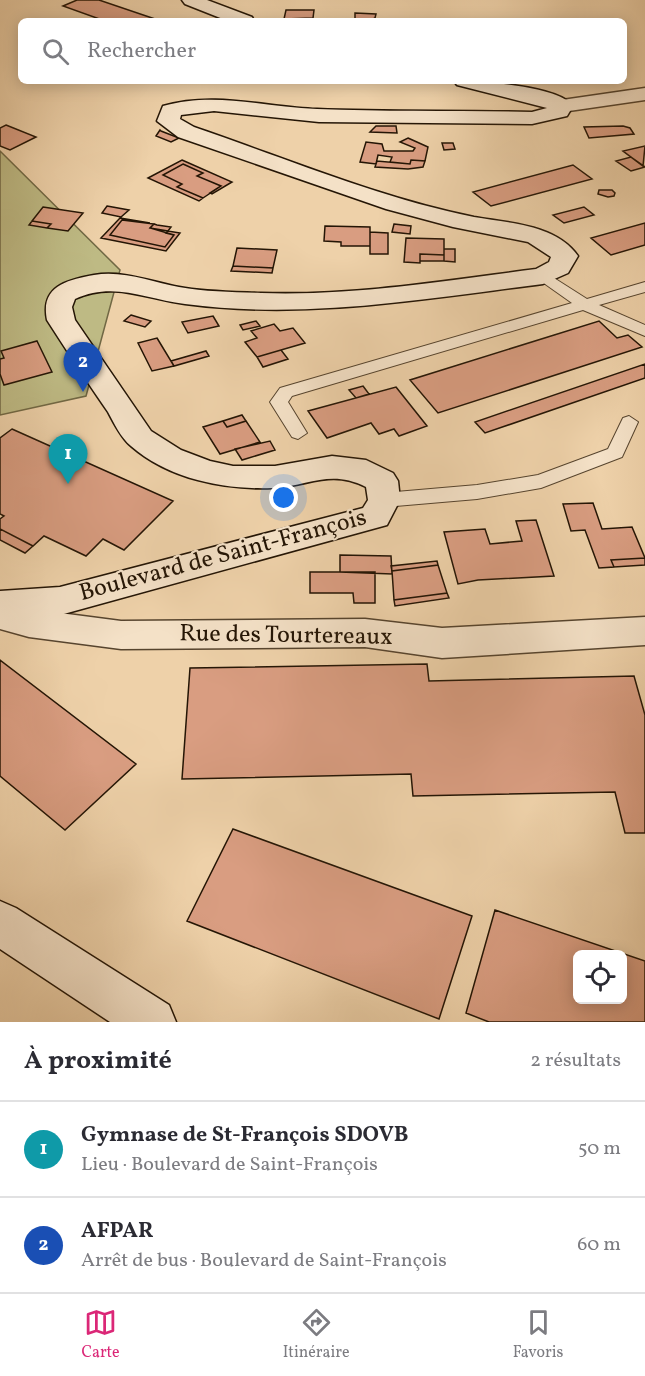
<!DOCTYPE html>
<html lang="fr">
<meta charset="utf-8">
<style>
body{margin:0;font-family:Vollkorn,serif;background:#f7f7f7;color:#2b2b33}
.controls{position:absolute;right:18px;bottom:18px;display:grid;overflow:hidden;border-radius:9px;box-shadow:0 3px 15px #0003}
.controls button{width:54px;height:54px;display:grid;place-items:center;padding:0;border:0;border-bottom:2px solid #e1e1e2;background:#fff;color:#2b2b33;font:30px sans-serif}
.you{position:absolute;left:284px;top:498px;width:21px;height:21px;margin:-15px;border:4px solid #fff;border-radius:50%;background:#1a73e8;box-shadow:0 0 0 9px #1a73e833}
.badge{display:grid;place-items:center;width:39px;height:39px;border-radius:50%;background:#db2777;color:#fff;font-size:20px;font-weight:700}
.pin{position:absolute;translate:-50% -50px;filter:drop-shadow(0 2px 3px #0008)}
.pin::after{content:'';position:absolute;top:32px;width:21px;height:18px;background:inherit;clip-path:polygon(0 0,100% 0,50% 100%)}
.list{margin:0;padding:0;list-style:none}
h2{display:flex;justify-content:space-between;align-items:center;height:78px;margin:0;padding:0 24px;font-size:26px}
h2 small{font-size:20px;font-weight:400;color:#7c7c81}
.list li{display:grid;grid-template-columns:39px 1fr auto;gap:18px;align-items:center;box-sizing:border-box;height:96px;padding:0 24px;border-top:2px solid #e1e1e2}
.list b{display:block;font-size:22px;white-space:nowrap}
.list p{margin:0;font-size:20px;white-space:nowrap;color:#7c7c81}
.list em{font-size:20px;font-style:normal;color:#7c7c81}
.icon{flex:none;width:33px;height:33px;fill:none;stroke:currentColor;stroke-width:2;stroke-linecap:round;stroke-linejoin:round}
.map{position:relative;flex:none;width:645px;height:1022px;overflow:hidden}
.search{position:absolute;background:#fff;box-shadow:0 3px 15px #0003;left:18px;right:18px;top:18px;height:66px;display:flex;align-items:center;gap:15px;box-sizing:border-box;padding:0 21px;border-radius:9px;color:#7c7c81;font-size:22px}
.sheet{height:270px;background:#fff}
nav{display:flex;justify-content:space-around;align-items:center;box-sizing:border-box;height:84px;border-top:2px solid #e1e1e2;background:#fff;font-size:16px;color:#7c7c81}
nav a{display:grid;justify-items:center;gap:3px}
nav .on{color:#db2777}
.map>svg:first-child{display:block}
.green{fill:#beba84;stroke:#716844;stroke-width:1.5}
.building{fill:#d99d81;stroke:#241505;stroke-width:1.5;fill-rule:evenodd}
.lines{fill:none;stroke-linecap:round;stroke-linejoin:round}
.lane-casing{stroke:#56442e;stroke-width:2}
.street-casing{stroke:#56442e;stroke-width:3}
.secondary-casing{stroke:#241505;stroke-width:3}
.lane{fill:#f4e1c7;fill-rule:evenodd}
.street{fill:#f4e1c7;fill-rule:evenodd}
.secondary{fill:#f4e1c7;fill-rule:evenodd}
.labels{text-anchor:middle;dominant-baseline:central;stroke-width:4.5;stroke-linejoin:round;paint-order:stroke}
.street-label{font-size:24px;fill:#241505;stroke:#f4e1c7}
</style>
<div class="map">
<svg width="645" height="1022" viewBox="0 0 645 1022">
<rect width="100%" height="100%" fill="#eed1a9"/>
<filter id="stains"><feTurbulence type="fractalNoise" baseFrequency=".00333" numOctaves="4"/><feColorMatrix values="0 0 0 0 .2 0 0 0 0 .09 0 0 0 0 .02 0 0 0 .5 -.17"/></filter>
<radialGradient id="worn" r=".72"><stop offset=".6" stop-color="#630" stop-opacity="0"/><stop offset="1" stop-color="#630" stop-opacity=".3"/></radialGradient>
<!-- green -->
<path class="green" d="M 0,151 L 120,270 L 86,396 L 0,415 Z"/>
<!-- building -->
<path class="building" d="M 77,0 L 99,0 L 161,21 L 105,21 L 63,6 Z
M 286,10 L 314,10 L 313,18 L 284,19 Z
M 355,13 L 376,14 L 375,18 L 371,20 L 355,20 Z
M 6,125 L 36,137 L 10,150 L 0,146 L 0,128 Z
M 376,126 L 396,126 L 397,133 L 370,132 Z
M 623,126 L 630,128 L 634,134 L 589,138 L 584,127 Z
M 160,130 L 161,131 L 179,138 L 171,142 L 156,136 Z
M 408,138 L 428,147 L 425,161 L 411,160 L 410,164 L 390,162 L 392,157 L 378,155 L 376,164 L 360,162 L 366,142 L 382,144 L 384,151 L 413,151 L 415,148 L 400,142 Z
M 442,143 L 453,143 L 455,149 L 444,150 Z
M 645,146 L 643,166 L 623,151 Z
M 631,157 L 645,167 L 631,171 L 616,161 Z
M 182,160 L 232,182 L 212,194 L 210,193 L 221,186 L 197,176 L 203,173 L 183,164 L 163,175 L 182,184 L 177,187 L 203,198 L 199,201 L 148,178 Z
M 411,160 L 425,161 L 423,167 L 408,169 L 375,167 L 377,161 L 410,164 Z
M 183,164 L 203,173 L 197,176 L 221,186 L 203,198 L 177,187 L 182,184 L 163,175 Z
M 573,165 L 592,179 L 491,206 L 473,192 Z
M 599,190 L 612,190 L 615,193 L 614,196 L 608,197 L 598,194 Z
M 107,206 L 129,210 L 121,217 L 102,213 Z
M 43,207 L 83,213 L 68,231 L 47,228 L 51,224 L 32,221 Z
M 584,207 L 594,215 L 564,223 L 553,215 Z
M 120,218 L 150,223 L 122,220 L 110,235 L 165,247 L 174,235 L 166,233 L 168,231 L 180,233 L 166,251 L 101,238 Z
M 122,220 L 154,224 L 150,228 L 174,235 L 165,247 L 110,235 Z
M 32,221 L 51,224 L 47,228 L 29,225 Z
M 645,223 L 645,245 L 611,255 L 591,238 Z
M 154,224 L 157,225 L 171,227 L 168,231 L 150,228 Z
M 394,224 L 411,226 L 410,234 L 392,232 Z
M 325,226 L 370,227 L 370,246 L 341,246 L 341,242 L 324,241 Z
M 370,232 L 388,233 L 388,254 L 370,254 Z
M 406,238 L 444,239 L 444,255 L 420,254 L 420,263 L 404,262 Z
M 237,248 L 277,250 L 273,268 L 233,266 Z
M 444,249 L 455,249 L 455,262 L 444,261 Z
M 420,254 L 444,255 L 444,261 L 420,261 Z
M 233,266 L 273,268 L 272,273 L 231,271 Z
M 131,315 L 151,321 L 145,327 L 124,321 Z
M 213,316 L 219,326 L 188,333 L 182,322 Z
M 256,321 L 260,326 L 243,330 L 240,325 Z
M 599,321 L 617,338 L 628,335 L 642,347 L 438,413 L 410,380 Z
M 274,324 L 280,331 L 293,328 L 305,343 L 257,357 L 245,342 L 257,338 L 251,331 Z
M 157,338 L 174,366 L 152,371 L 138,343 Z
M 37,341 L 52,372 L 4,385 L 0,374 L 0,359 L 4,358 L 1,351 Z
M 281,350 L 288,359 L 263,367 L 257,357 Z
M 206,351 L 209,356 L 174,366 L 171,361 Z
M 645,364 L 645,378 L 485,433 L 475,422 Z
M 363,386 L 369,394 L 356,398 L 349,390 Z
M 396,387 L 427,426 L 399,436 L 394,429 L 379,434 L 371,423 L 327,438 L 308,411 Z
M 242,415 L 246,421 L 227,427 L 223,421 Z
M 223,421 L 227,427 L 246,421 L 260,442 L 220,454 L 203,427 Z
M 12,429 L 173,501 L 124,550 L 103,539 L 86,556 L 44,536 L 33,546 L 0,529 L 0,519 L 4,516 L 0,514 L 0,438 Z
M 270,441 L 275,450 L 242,460 L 235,449 Z
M 593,503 L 602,529 L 632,527 L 645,558 L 611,560 L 614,567 L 599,568 L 585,530 L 571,531 L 563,504 Z
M 536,520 L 554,576 L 478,580 L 458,584 L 444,532 L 485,529 L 490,544 L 522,541 L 516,521 Z
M 0,529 L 33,546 L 25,553 L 0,540 Z
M 340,555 L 391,556 L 392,574 L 340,572 Z
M 645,558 L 645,565 L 614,567 L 611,560 Z
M 437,561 L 438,565 L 392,571 L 391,566 Z
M 438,565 L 447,593 L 394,600 L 392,571 Z
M 310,572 L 375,572 L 375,603 L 354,603 L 353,593 L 310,593 Z
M 447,593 L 449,598 L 395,606 L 394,600 Z
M 0,660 L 136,764 L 65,830 L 0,776 Z
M 427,664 L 429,681 L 634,676 L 645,715 L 645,833 L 625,833 L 615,792 L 413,796 L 411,774 L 182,779 L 190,668 Z
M 233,829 L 472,916 L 439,1019 L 187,921 Z
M 495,910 L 645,961 L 645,1022 L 489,1022 L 466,1013 ZM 578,954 L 622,954 L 622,1000 L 578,1000 Z"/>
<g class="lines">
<!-- lane casing -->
<g class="lane-casing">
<path id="lane" d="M 543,271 L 587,299 L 645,282 L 645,292 L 599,305 L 645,325 L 645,336 L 583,310 L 292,396 L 288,402 L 307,433 L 298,439 L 292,437 L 270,402 L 280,388 L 572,303 L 538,279 L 535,276 L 538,273 Z
M 629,416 L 638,422 L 622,457 L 541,488 L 477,499 L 384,507 L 377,505 L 374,500 L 377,495 L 384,493 L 477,485 L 538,475 L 608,449 L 623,418 Z"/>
</g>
<!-- street casing -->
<g class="street-casing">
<path id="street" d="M 645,88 L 645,100 L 562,112 L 554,111 L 551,106 L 554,101 L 562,100 Z
M 0,601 L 29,609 L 121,621 L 365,619 L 442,628 L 645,617 L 645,645 L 442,658 L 365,647 L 121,649 L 29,637 L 0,629 Z"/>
</g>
<!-- secondary casing -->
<g class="secondary-casing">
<path id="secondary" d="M 182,0 L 207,0 L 252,17 L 254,21 L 228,21 L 185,4 Z
M 454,81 C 478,81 558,85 573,106 L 567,116 L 532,124 L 319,122 L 214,111 L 181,115 L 180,119 L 194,127 C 285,158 379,198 474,217 C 508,223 556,224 578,256 L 568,273 L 543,284 C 424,299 305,320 185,304 C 146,299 113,281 75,299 L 72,307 L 75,320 L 151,431 L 181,450 L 210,461 L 233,466 L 275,466 L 332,456 L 366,460 L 393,473 L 398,481 L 400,500 L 387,525 L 60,615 L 0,619 L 0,591 L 60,587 L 363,508 L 368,500 L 366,487 C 330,469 310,486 273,488 C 224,490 169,479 131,446 C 121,438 114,423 108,412 C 87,382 67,351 47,320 C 40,286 67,280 94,275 C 123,270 152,282 179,287 C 206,292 234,292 261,293 C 354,296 444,281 536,269 L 549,262 L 551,257 L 528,242 L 453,227 L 386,209 L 178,137 L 157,121 L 163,106 C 214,91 265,107 317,109 C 389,112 460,110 532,112 L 547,108 L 457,85 Z
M 0,901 L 16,908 L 169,1005 L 176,1022 L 110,1022 L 0,949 Z"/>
</g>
<!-- lane -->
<use href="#lane" class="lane"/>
<!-- street -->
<use href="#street" class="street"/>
<!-- secondary -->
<use href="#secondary" class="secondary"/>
</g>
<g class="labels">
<!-- street labels -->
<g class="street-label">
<text transform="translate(223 556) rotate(-15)">Boulevard de Saint-François</text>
<text transform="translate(286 636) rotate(1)">Rue des Tourtereaux</text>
</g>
</g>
<rect width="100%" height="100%" filter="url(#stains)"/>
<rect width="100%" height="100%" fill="url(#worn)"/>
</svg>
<div class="controls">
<button><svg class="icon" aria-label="locate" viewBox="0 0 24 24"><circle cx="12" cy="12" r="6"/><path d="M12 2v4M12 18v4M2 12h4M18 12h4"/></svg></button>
</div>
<div class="you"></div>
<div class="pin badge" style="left:68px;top:484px;background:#0f9aa8">1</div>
<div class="pin badge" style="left:83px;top:392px;background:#1a4fb4">2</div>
<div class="search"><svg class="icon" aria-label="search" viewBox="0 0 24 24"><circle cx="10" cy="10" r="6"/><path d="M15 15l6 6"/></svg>Rechercher</div>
</div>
<section class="sheet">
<h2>À proximité<small>2 résultats</small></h2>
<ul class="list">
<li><span class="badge" style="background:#0f9aa8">1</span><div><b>Gymnase de St-François SDOVB</b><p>Lieu · Boulevard de Saint-François</p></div><em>50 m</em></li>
<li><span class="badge" style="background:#1a4fb4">2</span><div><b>AFPAR</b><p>Arrêt de bus · Boulevard de Saint-François</p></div><em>60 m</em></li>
</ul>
</section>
<nav>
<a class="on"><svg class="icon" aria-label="map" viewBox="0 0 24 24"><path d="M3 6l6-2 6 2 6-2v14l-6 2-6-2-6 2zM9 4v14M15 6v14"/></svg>Carte</a>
<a><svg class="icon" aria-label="directions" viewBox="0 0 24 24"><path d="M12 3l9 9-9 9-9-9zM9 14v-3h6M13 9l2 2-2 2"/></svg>Itinéraire</a>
<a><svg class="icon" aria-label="saved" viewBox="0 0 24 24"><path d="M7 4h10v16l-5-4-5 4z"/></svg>Favoris</a>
</nav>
